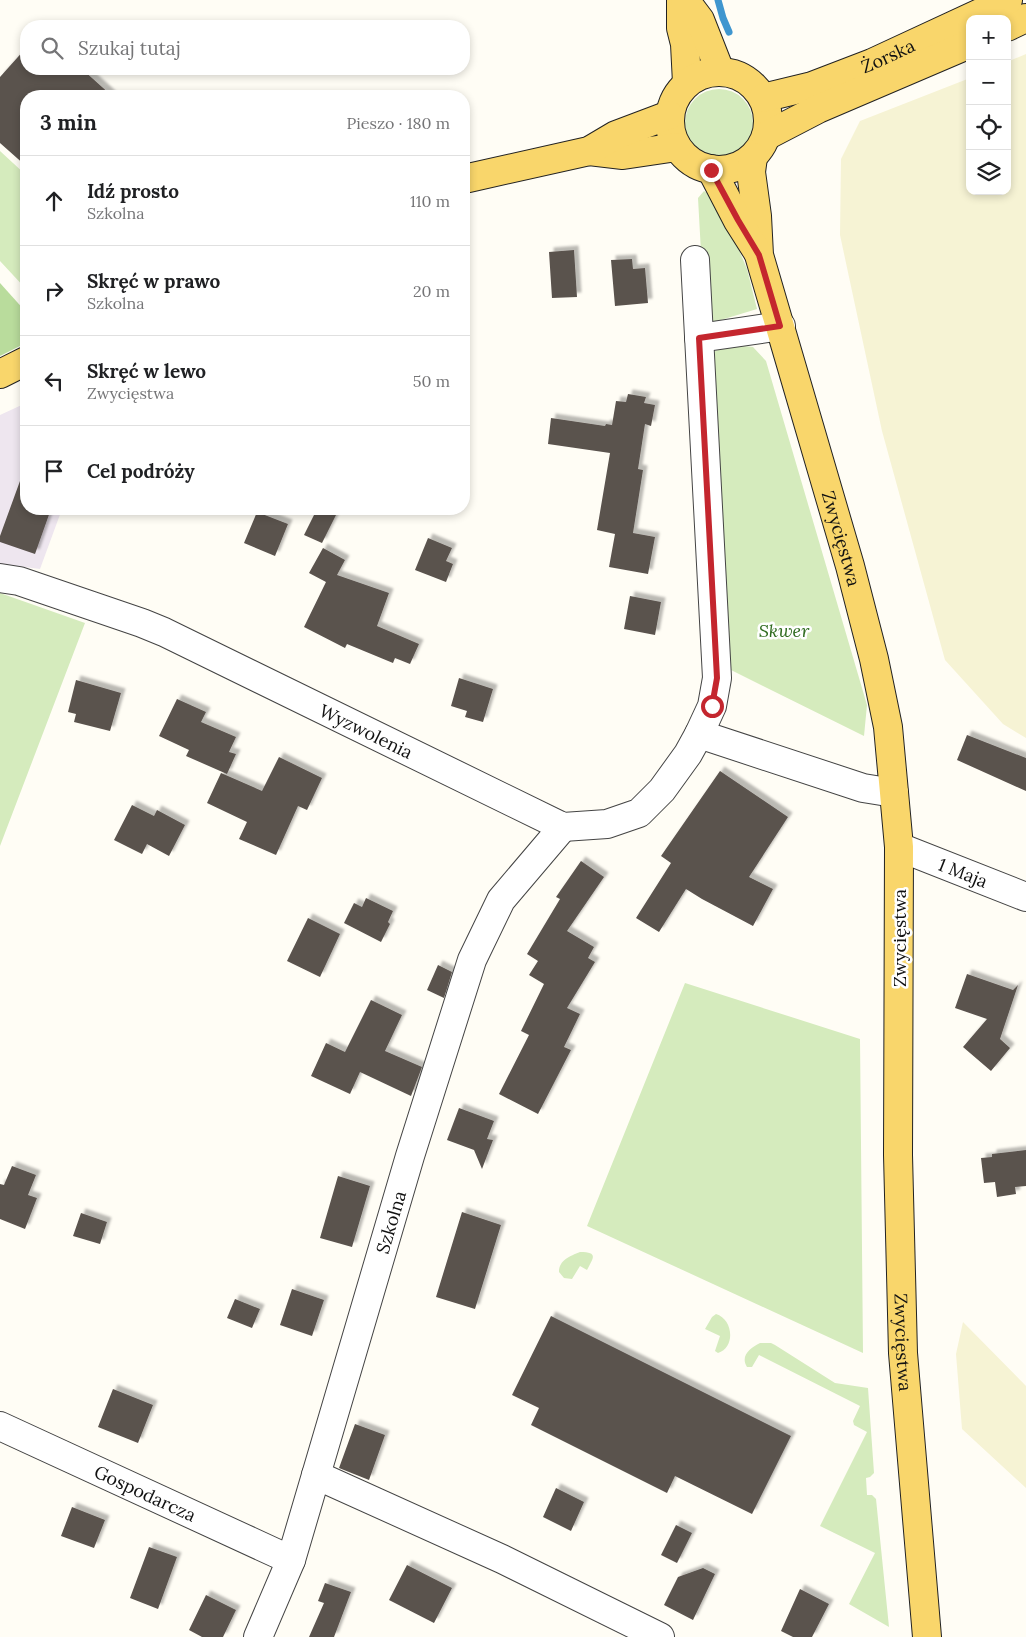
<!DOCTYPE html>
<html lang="pl">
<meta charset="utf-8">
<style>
body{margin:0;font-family:Lora,serif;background:#f2f2f2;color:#202124}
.controls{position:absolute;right:15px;top:15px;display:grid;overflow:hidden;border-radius:10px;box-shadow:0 2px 8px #0003}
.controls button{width:45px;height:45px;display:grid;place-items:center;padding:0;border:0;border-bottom:1px solid #e0e0e0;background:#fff;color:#202124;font:25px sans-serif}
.stop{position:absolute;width:15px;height:15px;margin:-11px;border:4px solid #c4262e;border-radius:50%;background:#fff}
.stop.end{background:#c4262e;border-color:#fff;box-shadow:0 1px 5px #0008}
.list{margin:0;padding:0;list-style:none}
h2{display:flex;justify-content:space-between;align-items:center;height:65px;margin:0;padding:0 20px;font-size:21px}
h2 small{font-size:16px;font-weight:400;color:#757577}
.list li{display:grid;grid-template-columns:32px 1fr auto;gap:15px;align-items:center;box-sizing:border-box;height:90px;padding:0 20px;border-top:1px solid #e0e0e0}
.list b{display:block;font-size:19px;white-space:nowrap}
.list p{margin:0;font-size:16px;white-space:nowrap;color:#757577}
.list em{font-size:16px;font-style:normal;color:#757577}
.icon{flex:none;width:28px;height:28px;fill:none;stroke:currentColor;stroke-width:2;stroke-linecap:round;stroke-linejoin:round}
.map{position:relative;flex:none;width:1026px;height:1637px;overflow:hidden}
.search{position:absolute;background:#fff;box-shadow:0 2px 8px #0003;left:20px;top:20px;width:450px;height:55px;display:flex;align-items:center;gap:12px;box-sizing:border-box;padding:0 18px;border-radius:20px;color:#757577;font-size:19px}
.panel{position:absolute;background:#fff;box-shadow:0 2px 8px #0003;left:20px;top:90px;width:450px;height:425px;border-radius:20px}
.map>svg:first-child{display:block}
.industrial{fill:#eee6ef}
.farmland{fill:#f6f3d4}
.green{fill:#d5ebbd}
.forest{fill:#b9dc9c}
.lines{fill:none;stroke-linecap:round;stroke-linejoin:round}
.stream{stroke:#3f96cf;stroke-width:7}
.building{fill:#5a524d;filter:url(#shadow)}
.minor-casing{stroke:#444;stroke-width:30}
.major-casing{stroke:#222;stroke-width:30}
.minor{stroke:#fff;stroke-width:28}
.major{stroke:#f9d66b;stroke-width:28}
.route{stroke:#c4262e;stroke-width:6}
.labels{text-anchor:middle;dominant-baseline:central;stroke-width:5;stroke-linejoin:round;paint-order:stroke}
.street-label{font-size:18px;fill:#111;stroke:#fff}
.park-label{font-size:18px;font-style:italic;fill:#2f6b1f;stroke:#fff}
</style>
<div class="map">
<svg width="1026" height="1637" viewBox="0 0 1026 1637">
<defs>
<filter id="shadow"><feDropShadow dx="4.5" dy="-4.5" stdDeviation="1" flood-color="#0004"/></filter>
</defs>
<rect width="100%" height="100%" fill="#fffdf5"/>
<!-- industrial -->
<path class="industrial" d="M 26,403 L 26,509 L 62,509 L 40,569 L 0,564 L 0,415 Z"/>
<!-- farmland -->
<path class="farmland" d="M 1026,54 L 1026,738 L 1003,724 L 945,660 L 882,431 L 840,235 L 841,159 L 860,121 L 970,78 L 970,191 L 1007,191 L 1007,62 Z
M 963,1322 L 1026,1386 L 1026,1488 L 962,1429 L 956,1354 Z"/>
<!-- green -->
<path class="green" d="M685 123a34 34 0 1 1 68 0a34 34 0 1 1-68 0Z
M 0,151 L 26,175 L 26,289 L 0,261 Z
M 704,191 L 718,200 L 747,269 L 757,309 L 711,323 L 703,288 L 698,198 Z
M 734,345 L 753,347 L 766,361 L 867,705 L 864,736 L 731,670 L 727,653 L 710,370 L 715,351 Z
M 0,593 L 85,623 L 0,846 Z
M 685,983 L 860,1039 L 863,1353 L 587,1226 Z
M 580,1252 C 599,1252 593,1258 587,1270 L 580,1266 L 572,1279 L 564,1278 L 559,1272 C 559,1260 570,1256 580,1252 Z
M 716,1314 C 733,1319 736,1347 718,1353 L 715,1351 L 720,1336 L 705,1329 L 712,1317 Z
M 760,1343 L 771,1343 L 775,1345 L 835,1383 L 868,1388 L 874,1473 L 870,1477 L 866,1478 L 867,1495 L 872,1495 L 876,1499 L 889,1627 L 849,1604 L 875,1553 L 820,1526 L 867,1432 L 854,1425 L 853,1421 L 860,1406 L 759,1355 L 752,1367 L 747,1367 C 740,1356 750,1348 760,1343 Z"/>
<!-- forest -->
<path class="forest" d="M 0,283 L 26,312 L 26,343 L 0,356 Z"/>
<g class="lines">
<!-- stream -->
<path class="stream" d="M 718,0 L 723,18 L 729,32"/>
</g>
<!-- building -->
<path class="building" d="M 26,48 L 26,69 L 82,69 L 112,96 L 26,96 L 26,166 L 0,143 L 0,77 Z
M 574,250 L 577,297 L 552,298 L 549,252 Z
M 632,259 L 633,269 L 645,268 L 648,303 L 615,306 L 611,260 Z
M 628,394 L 646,397 L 644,403 L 655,405 L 651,426 L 645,424 L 638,469 L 643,470 L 633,533 L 655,537 L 648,574 L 609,567 L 615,534 L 597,530 L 610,453 L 548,444 L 551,418 L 605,426 L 606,424 L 612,425 L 616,401 L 626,402 Z
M 24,470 L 26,470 L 26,509 L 51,509 L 35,554 L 0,542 L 0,536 Z
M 317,509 L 339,509 L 322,543 L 304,535 Z
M 257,512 L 288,524 L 275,556 L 244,543 Z
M 428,538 L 452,548 L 446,561 L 453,564 L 446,582 L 415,570 Z
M 323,548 L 345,560 L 337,575 L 389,593 L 377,626 L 419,644 L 410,664 L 395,658 L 393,663 L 347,644 L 345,648 L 304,627 L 326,582 L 309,573 Z
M 630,596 L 661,602 L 655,635 L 624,629 Z
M 459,678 L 493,689 L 483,722 L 465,717 L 467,711 L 451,706 Z
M 76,680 L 121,693 L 110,731 L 74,722 L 76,714 L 68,712 Z
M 177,699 L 206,712 L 201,722 L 236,737 L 229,752 L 236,754 L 227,774 L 186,756 L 189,750 L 159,736 Z
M 967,735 L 1026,758 L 1026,791 L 957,760 Z
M 279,757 L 322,778 L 307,810 L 298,806 L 276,855 L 239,839 L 247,822 L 207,803 L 221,773 L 262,791 Z
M 720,771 L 788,817 L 749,877 L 773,889 L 753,926 L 702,899 L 686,889 L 659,932 L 636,918 L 671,863 L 661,856 Z
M 132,805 L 154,816 L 157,810 L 185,825 L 169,856 L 147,844 L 142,854 L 114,840 Z
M 581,861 L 604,877 L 567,931 L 594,947 L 588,958 L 595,962 L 567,1008 L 580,1014 L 564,1047 L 571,1050 L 538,1114 L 499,1094 L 529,1035 L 521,1031 L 544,984 L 529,975 L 538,961 L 527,954 L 560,899 L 556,897 Z
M 366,898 L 393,911 L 388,922 L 390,924 L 381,942 L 344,923 L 354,903 L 362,907 Z
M 308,918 L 340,934 L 320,977 L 287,961 Z
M 438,965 L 452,972 L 444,998 L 427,990 Z
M 967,974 L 1013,990 L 1018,985 L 1000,1039 L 1010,1048 L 991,1071 L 963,1047 L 987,1019 L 955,1008 Z
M 371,1000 L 402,1015 L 385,1051 L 422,1067 L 411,1096 L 360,1072 L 350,1094 L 311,1076 L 326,1043 L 345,1052 Z
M 459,1108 L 494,1121 L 487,1139 L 493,1140 L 482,1169 L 474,1150 L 447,1140 Z
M 1026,1150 L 1026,1186 L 1015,1187 L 1016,1194 L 997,1197 L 995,1182 L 984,1183 L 981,1158 L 992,1157 L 992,1154 Z
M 12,1166 L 36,1175 L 28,1195 L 37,1198 L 25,1229 L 0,1219 L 0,1184 L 4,1185 Z
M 338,1176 L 370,1186 L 352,1247 L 320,1238 Z
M 462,1212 L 501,1225 L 475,1309 L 436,1297 Z
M 81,1213 L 107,1222 L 100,1244 L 73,1236 Z
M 292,1289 L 324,1300 L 312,1336 L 280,1325 Z
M 235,1299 L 260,1309 L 252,1328 L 227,1318 Z
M 551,1316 L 791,1436 L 752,1514 L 675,1476 L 667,1493 L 531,1425 L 539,1408 L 512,1395 Z
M 113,1389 L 153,1405 L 138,1443 L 98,1427 Z
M 355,1424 L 385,1435 L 369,1480 L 339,1468 Z
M 556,1488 L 584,1502 L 571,1531 L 543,1517 Z
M 72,1507 L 105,1520 L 94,1548 L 61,1536 Z
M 676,1525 L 692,1533 L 677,1563 L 661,1555 Z
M 149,1547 L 177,1557 L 158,1609 L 130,1598 Z
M 407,1565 L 452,1588 L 434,1623 L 389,1600 Z
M 703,1568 L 715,1574 L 693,1620 L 664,1605 L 678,1577 Z
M 325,1583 L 351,1592 L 334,1637 L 309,1637 L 324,1603 L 318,1601 Z
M 800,1589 L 829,1604 L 812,1637 L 793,1637 L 781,1631 Z
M 206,1595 L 236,1610 L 223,1637 L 202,1637 L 189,1630 Z"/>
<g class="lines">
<!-- minor casing -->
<g class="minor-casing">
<g id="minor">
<path d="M 699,338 L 781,326"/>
<path id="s1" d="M 0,578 L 19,581 L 142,623 L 164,632 L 563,827 L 607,824 L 639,813 L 662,790 L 688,754 L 699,734 L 712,706 L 717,678 L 695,260"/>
<path d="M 699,734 L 863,788 L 894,793"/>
<path id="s2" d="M 899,847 L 1026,897"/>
<path id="s3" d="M 0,1426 L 291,1560"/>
<path d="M 316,1475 L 502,1559 L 660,1637"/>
<path id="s4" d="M 258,1637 L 291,1560 L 410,1156 L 472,960 L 501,900 L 563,827"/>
</g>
</g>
<!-- major casing -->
<g class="major-casing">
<g id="major">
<path d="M 681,0 L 681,28 L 685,44 L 687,83"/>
<path d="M 685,0 L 700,20 L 720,71"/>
<path d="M 1007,27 L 1026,18"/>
<circle cx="719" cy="121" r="49"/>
<path id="s5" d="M 763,98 L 812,86 L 872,63 L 1008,0"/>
<path d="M 766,136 L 818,109 L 970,44"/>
<path d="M 589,151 L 623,155 L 677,147"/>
<path id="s6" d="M 753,157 L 751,172 L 757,216 L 759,255 L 850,566 L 874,659 L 888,727 L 899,847 L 898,1155 L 903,1353 L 927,1637"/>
<path d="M 711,169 L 738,221 L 757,251"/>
<path d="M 464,179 L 589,151 L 616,135 L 669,115"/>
<path d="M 0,374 L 26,361"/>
</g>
</g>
<!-- minor -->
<use href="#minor" class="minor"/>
<!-- major -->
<use href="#major" class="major"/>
</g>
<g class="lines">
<!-- route -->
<path class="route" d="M 711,170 L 738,220 L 759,255 L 780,326 L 699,338 L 717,678 L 712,706"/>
</g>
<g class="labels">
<!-- street labels -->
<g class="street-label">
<text stroke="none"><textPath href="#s5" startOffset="132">Żorska</textPath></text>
<text stroke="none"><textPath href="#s6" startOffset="394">Zwycięstwa</textPath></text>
<text stroke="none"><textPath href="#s1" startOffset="398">Wyzwolenia</textPath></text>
<text stroke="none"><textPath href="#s2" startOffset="69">1 Maja</textPath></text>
<text transform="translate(899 938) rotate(-90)">Zwycięstwa</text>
<text stroke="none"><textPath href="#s4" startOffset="436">Szkolna</textPath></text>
<text stroke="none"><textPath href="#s6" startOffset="1204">Zwycięstwa</textPath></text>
<text stroke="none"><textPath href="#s3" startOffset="160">Gospodarcza</textPath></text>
</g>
<!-- park labels -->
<g class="park-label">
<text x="784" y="630">Skwer</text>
</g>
</g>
</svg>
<div class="controls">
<button>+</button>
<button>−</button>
<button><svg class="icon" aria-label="locate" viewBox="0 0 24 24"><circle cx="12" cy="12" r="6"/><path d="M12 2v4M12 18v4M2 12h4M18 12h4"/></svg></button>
<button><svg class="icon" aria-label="layers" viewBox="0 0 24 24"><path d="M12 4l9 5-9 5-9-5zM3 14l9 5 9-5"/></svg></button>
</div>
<div class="stop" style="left:712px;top:706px"></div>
<div class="stop end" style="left:711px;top:170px"></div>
<div class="search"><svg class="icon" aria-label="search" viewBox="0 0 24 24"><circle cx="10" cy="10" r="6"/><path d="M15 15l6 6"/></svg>Szukaj tutaj</div>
<section class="panel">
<h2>3 min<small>Pieszo · 180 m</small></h2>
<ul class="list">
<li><svg class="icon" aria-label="ahead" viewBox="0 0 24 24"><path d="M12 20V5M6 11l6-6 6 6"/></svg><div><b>Idź prosto</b><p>Szkolna</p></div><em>110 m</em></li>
<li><svg class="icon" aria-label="right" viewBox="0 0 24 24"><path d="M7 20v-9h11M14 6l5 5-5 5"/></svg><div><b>Skręć w prawo</b><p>Szkolna</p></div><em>20 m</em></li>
<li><svg class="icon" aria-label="left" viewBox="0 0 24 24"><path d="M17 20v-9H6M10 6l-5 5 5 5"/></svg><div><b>Skręć w lewo</b><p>Zwycięstwa</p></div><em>50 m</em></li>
<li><svg class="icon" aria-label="arrive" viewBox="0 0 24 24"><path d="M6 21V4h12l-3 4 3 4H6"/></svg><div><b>Cel podróży</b></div></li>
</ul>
</section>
</div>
